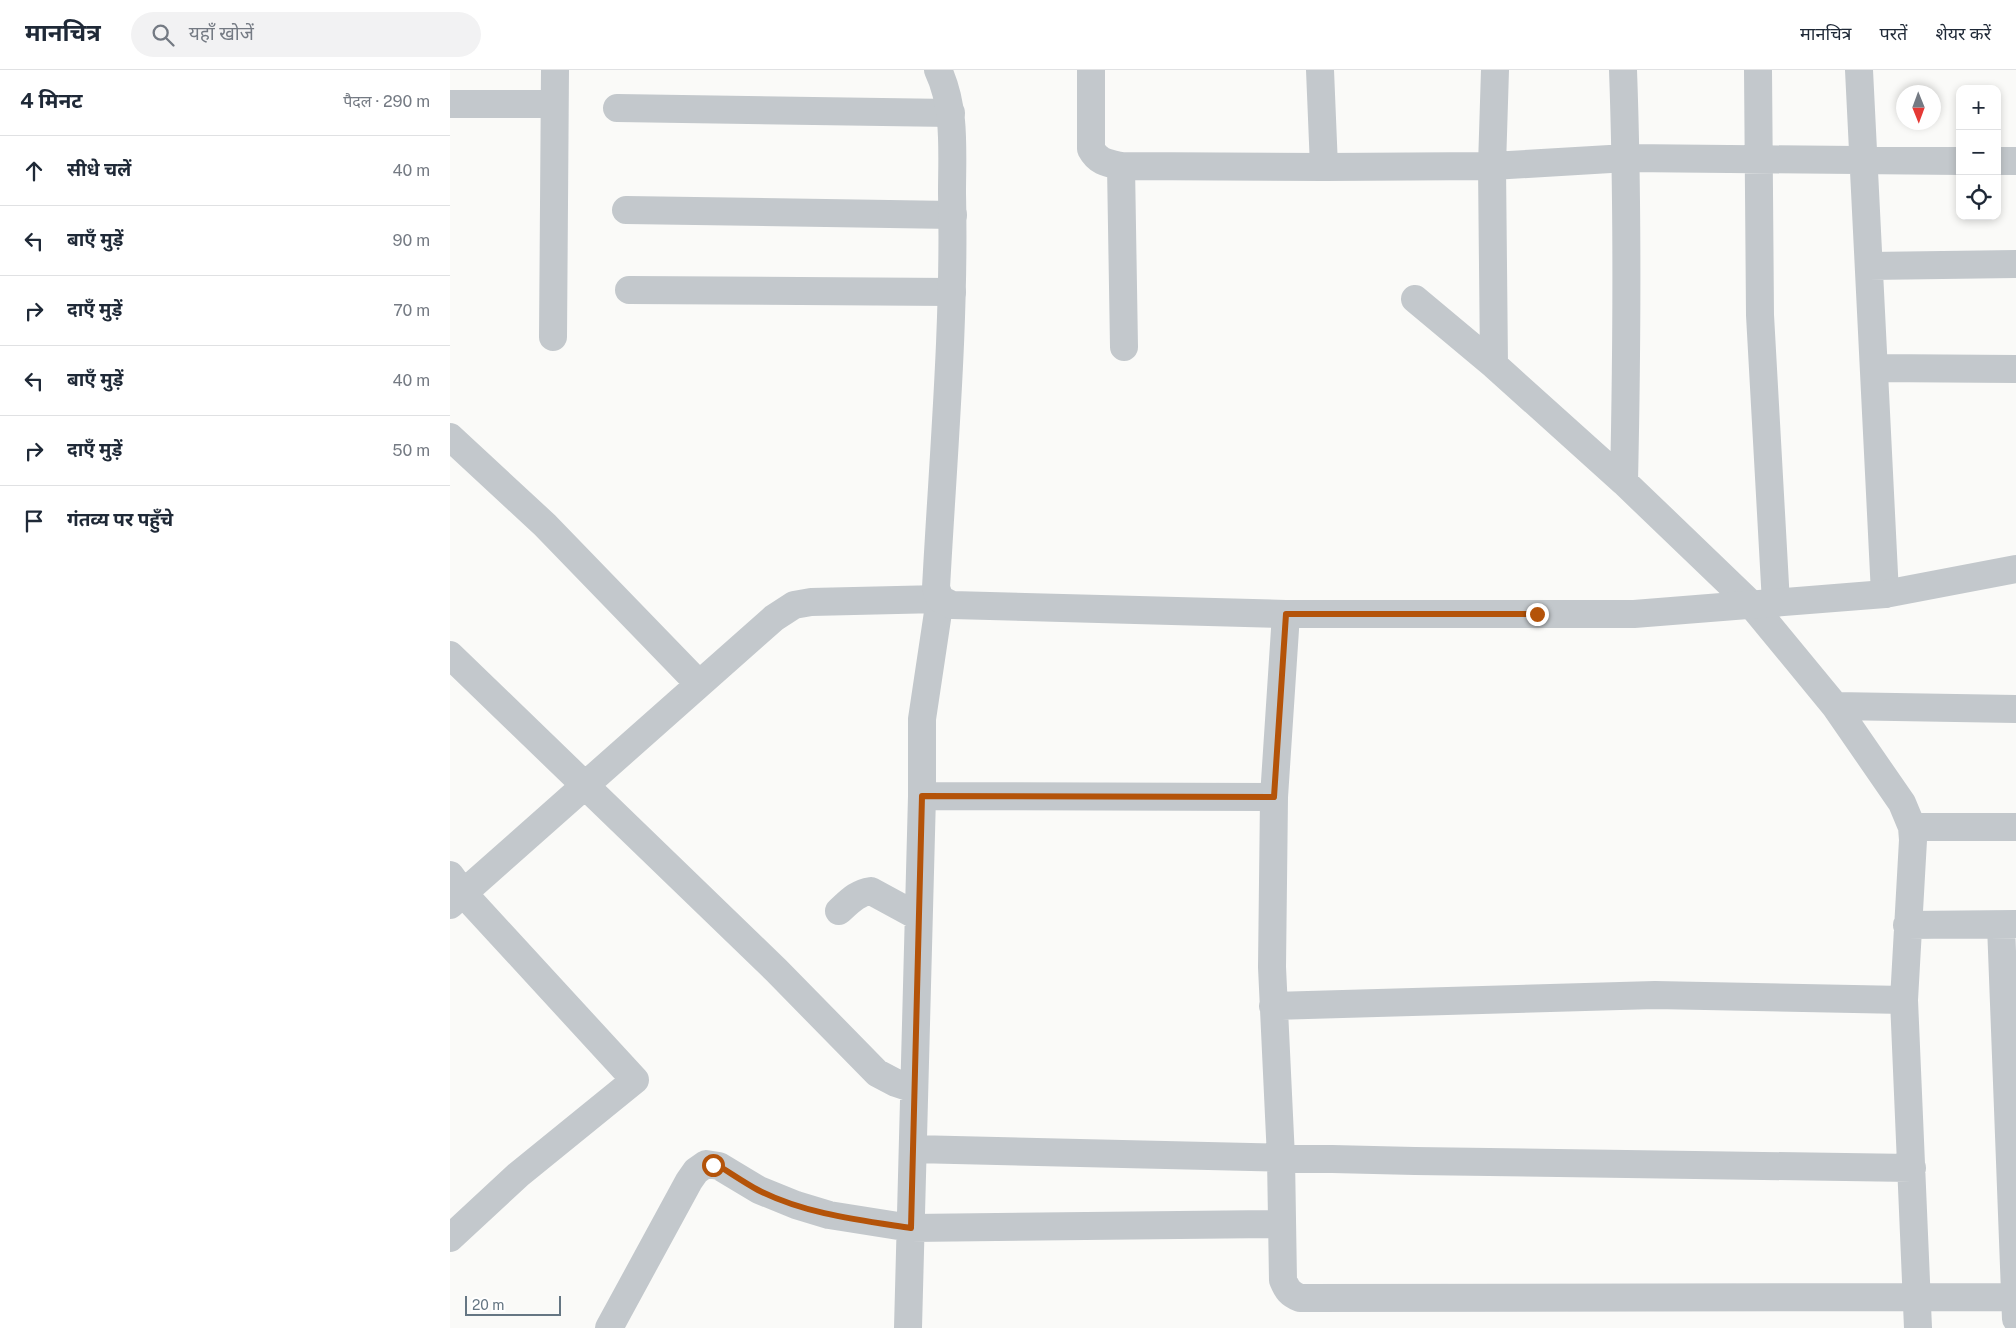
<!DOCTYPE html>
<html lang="hi">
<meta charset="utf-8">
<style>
body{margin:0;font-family:"Public Sans","Noto Sans Devanagari",sans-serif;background:#f2f2f3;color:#1f2937}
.controls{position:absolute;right:15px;top:15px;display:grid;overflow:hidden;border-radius:10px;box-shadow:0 2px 8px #0003}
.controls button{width:45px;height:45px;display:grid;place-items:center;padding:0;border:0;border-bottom:1px solid #e0e1e3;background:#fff;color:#1f2937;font:25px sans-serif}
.compass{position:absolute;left:1446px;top:15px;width:45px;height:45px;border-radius:50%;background:#fff;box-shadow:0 2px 8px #0003;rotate:179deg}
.scale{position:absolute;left:15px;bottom:12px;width:96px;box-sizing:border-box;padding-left:5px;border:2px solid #657683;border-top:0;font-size:14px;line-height:18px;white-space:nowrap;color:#657683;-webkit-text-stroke:4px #fff;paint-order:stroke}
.stop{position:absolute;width:15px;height:15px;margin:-11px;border:4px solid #b45309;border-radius:50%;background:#fff}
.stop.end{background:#b45309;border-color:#fff;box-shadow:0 1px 5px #0008}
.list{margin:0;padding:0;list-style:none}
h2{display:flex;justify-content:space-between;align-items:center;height:65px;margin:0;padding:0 20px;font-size:21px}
h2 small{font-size:16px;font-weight:400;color:#747a83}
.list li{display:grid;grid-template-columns:32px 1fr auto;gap:15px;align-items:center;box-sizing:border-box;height:70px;padding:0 20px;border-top:1px solid #e0e1e3}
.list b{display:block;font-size:19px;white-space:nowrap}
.list em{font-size:16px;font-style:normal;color:#747a83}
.icon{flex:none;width:28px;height:28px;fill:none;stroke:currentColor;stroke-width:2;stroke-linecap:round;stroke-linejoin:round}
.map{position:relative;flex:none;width:1566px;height:1258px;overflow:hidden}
header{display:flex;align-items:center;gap:30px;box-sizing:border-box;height:70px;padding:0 25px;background:#fff;border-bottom:1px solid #e0e1e3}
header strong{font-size:24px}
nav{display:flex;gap:28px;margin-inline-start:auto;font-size:18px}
.search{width:350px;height:45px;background:#f2f2f3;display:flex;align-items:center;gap:12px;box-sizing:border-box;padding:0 18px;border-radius:28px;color:#747a83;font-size:19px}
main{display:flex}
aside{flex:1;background:#fff}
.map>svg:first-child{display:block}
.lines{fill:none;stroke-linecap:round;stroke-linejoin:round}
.minor{stroke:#c3c8cc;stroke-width:28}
.tertiary{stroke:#c3c8cc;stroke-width:28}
.route{stroke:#b45309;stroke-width:6}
</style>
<header>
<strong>मानचित्र</strong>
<div class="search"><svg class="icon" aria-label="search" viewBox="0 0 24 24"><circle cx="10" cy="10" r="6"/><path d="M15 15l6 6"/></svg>यहाँ खोजें</div>
<nav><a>मानचित्र</a><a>परतें</a><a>शेयर करें</a></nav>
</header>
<main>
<aside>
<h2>4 मिनट<small>पैदल · 290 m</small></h2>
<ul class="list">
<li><svg class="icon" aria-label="ahead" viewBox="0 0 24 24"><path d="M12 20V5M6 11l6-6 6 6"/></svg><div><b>सीधे चलें</b></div><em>40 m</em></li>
<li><svg class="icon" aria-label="left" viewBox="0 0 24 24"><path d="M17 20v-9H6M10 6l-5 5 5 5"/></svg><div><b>बाएँ मुड़ें</b></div><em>90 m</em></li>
<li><svg class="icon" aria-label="right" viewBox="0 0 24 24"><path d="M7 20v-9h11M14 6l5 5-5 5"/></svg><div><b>दाएँ मुड़ें</b></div><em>70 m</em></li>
<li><svg class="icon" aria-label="left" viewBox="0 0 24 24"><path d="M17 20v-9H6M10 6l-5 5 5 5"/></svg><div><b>बाएँ मुड़ें</b></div><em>40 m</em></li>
<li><svg class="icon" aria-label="right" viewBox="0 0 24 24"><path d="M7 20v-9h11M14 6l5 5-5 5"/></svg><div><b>दाएँ मुड़ें</b></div><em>50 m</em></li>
<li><svg class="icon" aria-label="arrive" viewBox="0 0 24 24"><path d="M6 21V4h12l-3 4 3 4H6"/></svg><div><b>गंतव्य पर पहुँचे</b></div></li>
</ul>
</aside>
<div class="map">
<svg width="1566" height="1258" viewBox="0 0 1566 1258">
<rect width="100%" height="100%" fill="#fafaf8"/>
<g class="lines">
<!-- minor -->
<path class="minor" d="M 641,0 L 641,79 C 648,92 657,93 671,96 L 874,97 L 1042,96 L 1177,88 L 1510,91
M 870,0 L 874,97
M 1173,0 C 1178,137 1177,274 1174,412
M 1308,0 L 1310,245 L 1326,533
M 1409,0 L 1435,524
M 0,34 L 104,34
M 167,38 L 501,43
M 1547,91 L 1566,91
M 671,96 L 674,277
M 176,140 L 503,145
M 1419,196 L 1566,194
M 179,220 L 502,222
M 965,229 L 1044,295 L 1174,412 L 1301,534 L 1385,636 L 1452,733 L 1462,757 L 1463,770 L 1454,930 L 1468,1258
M 103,267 L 105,0
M 1044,295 L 1042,96 L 1045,0
M 1424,298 L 1566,299
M 0,367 L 95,455 L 249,614
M 836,544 L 824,727 L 822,897 L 831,1088 L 833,1210 C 837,1220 840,1224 850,1228 L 1566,1227
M 0,585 L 326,900 L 427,1003 L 446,1013 L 464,1019
M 1385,636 L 1566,639
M 472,726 L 824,727
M 1462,757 L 1566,757
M 0,805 L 13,823 L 185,1010 L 68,1105 L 0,1168
M 0,835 L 324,548 L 344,535 L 361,532 L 490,529 L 472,649 L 472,726 L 458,1258
M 389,841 C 400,831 407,823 421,821 L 467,846
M 1457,855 L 1566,854
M 1551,855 L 1566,1249
M 823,936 L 1205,925 L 1454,930
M 463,1079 L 965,1091 L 1462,1098
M 159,1258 L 239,1111 L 246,1101 L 256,1094 L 269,1096 L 309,1120 L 346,1135 L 379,1145 L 461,1158 L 832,1154"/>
<!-- tertiary -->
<path class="tertiary" d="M 488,0 C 506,38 502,82 502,123 C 505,255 493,387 486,518 L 490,529 L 502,535 L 836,544 L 1184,544 L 1435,524 L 1566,499"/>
</g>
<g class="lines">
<!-- route -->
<path class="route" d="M 263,1095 L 269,1096 C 282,1104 295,1113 308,1120 C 355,1144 409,1150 461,1158 L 472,726 L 824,727 L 836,544 L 1087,544"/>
</g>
</svg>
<div class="controls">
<button>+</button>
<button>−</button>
<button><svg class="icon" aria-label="locate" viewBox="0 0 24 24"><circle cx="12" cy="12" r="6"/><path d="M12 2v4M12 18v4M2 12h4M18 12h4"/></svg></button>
</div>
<svg class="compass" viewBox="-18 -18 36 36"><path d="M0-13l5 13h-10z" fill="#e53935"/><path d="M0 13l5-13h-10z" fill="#747a83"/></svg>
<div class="scale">20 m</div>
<div class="stop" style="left:263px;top:1095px"></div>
<div class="stop end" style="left:1087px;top:544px"></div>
</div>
</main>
